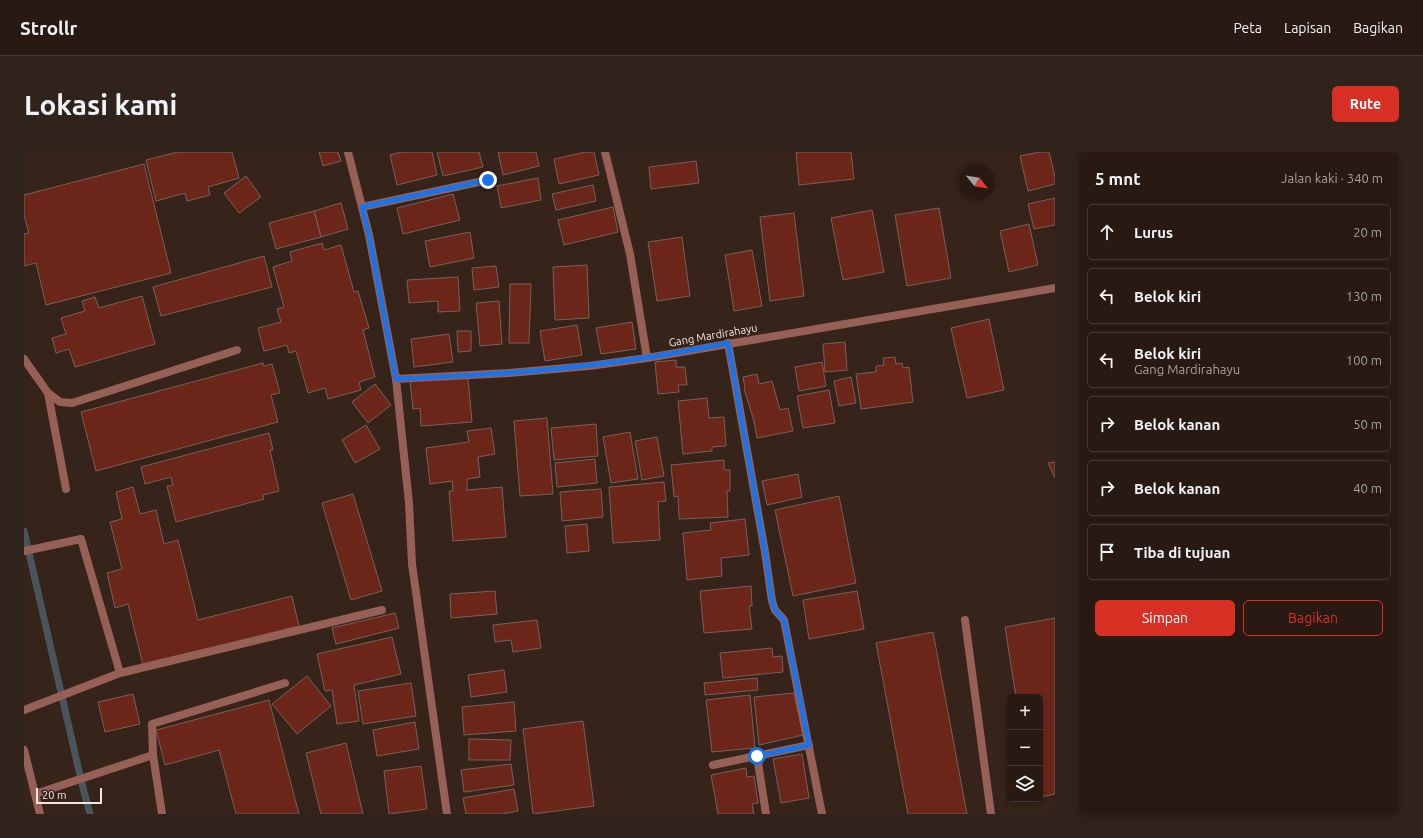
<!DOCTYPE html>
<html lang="id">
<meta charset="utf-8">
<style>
body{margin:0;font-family:Ubuntu,sans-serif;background:#30231c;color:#f1f3f6}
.controls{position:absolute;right:12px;bottom:12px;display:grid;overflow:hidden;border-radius:6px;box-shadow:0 2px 6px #0003}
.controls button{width:36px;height:36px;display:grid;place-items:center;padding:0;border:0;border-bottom:1px solid #443833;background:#281a13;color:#f1f3f6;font:20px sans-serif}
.compass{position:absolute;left:935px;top:12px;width:36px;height:36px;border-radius:50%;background:#281a13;box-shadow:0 2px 6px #0003;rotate:120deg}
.scale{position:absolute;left:12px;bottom:10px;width:66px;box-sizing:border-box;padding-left:4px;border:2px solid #f4e7e0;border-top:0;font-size:11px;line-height:14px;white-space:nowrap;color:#f4e7e0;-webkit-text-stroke:3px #362319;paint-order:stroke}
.stop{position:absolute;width:12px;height:12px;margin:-9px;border:3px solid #1a73e8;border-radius:50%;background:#fff}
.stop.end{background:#1a73e8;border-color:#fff;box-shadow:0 1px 4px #0008}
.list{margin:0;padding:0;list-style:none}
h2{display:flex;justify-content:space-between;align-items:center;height:52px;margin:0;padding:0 16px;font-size:17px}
h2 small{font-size:13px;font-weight:400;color:#a5a1a0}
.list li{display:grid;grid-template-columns:26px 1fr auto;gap:12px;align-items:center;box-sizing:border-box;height:56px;margin:0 8px 8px;padding:0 8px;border:1px solid #443833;border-radius:6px}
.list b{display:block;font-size:15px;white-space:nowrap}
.list p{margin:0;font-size:13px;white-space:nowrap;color:#a5a1a0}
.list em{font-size:13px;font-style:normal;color:#a5a1a0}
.actions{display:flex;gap:8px;padding:12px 16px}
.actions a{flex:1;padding:9px 0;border:1px solid #d93025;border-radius:6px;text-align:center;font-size:14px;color:#d93025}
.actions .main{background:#d93025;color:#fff}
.icon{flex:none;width:22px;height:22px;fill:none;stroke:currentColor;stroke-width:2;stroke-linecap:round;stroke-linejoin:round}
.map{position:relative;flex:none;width:1031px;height:662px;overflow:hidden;border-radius:6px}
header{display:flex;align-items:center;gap:24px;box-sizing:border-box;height:56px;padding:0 20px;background:#281a13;border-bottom:1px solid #443833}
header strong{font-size:19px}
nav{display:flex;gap:22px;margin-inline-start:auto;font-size:14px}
.intro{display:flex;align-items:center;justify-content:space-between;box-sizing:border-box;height:96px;padding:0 24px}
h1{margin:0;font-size:28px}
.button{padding:10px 18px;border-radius:6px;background:#d93025;color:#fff;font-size:14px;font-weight:700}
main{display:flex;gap:24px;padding:0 24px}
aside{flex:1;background:#281a13;border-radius:6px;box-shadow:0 2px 6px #0003}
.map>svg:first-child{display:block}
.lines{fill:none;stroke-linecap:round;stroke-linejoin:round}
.stream{stroke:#4a545c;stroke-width:7}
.building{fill:#6b2619;stroke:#79605a}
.service{stroke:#966056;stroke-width:8}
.minor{stroke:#966056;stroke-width:8}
.tertiary{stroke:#966056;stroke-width:8}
.route{stroke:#1a73e8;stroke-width:5}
.labels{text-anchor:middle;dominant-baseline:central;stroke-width:3;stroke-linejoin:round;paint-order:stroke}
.street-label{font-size:11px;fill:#f4e7e0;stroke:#362319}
</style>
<header>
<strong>Strollr</strong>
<nav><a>Peta</a><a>Lapisan</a><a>Bagikan</a></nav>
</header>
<div class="intro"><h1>Lokasi kami</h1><a class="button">Rute</a></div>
<main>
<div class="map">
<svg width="1031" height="662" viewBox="0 0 1031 662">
<rect width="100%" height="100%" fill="#362319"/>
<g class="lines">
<!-- stream -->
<path class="stream" d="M 0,379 L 58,632 L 66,662"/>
</g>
<!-- building -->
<path class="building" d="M 154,0 L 208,0 L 215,26 L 184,35 L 186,43 L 163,49 L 161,41 L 132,49 L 122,8 Z
M 295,0 L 314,0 L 317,9 L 299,14 Z
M 377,0 L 408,0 L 413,23 L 373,33 L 366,3 Z
M 413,0 L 455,0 L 459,15 L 419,24 Z
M 474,0 L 512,0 L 515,14 L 479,23 Z
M 562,0 L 570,0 L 575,23 L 535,32 L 530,7 Z
M 772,0 L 827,0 L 830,27 L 775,33 Z
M 1016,0 L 1025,0 L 1031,25 L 1031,32 L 1004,39 L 996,4 Z
M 672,9 L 675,31 L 627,37 L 625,15 Z
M 120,12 L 147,121 L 22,153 L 12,111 L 0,114 L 0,82 L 5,81 L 0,63 L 0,43 Z
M 222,24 L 237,45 L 215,61 L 200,41 Z
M 514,26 L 517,48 L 477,56 L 473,34 Z
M 569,33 L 572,49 L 532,58 L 528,42 Z
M 429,42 L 436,68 L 379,82 L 373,56 Z
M 1031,46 L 1031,73 L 1010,77 L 1004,52 Z
M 317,51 L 324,77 L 297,85 L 290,59 Z
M 589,55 L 594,80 L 540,93 L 534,68 Z
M 915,56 L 927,126 L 883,134 L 871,63 Z
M 848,58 L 860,120 L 819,128 L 807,66 Z
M 290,59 L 297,85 L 252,97 L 245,71 Z
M 770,61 L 780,144 L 746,149 L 736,65 Z
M 1005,72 L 1014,113 L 985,120 L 976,79 Z
M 446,80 L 450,106 L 406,115 L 401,89 Z
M 658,85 L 666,144 L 633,149 L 624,90 Z
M 298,91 L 300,98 L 317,93 L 330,140 L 334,139 L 345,176 L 339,178 L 351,225 L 335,230 L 337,238 L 304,247 L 301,236 L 284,241 L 272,199 L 265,201 L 263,193 L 240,199 L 234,176 L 257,170 L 253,157 L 260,155 L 249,115 L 268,109 L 266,100 Z
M 728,98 L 738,154 L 710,159 L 701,103 Z
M 240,104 L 248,135 L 137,164 L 129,135 Z
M 563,113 L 565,166 L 531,168 L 529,115 Z
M 472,114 L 475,135 L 450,138 L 448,116 Z
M 434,125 L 436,159 L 414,160 L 414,149 L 385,151 L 383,128 Z
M 486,132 L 507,132 L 505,191 L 485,191 Z
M 118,144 L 131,192 L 51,215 L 45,197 L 32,201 L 28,186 L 42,182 L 37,166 L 61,159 L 58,149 L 71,145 L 75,156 Z
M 475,149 L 478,192 L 456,194 L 452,151 Z
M 965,167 L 980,238 L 943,246 L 927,176 Z
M 608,170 L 612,197 L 577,202 L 572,176 Z
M 553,173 L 558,203 L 521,209 L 516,179 Z
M 433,179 L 447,179 L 447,199 L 434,200 Z
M 425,182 L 429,210 L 390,215 L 387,187 Z
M 821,190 L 823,218 L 801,220 L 799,192 Z
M 871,205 L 872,212 L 878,211 L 879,216 L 885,215 L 889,250 L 837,257 L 832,222 L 852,220 L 852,214 L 860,213 L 859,206 Z
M 652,208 L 652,215 L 661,215 L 663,233 L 654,233 L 655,240 L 634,242 L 631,210 Z
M 798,210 L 802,234 L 775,239 L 771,215 Z
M 239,211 L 240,214 L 248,212 L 256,241 L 247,243 L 254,270 L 72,319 L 57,260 Z
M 733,222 L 735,232 L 748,229 L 756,258 L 764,256 L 769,279 L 733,286 L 730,269 L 720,237 L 721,236 L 719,225 Z
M 827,225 L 832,251 L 815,254 L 810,229 Z
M 444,226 L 448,270 L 397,274 L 396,256 L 389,257 L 386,229 Z
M 351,232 L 367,253 L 344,271 L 328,250 Z
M 805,238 L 811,271 L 779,276 L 773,244 Z
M 683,246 L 685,266 L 700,265 L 702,294 L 688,295 L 688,299 L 659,302 L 654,249 Z
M 523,266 L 529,342 L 496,344 L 490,269 Z
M 572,272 L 574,304 L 530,308 L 527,276 Z
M 342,273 L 356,297 L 331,311 L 318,288 Z
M 467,276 L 471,302 L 454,305 L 456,325 L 443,327 L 443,338 L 478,335 L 482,385 L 429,389 L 425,339 L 429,339 L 428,329 L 406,332 L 402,296 L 445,290 L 443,279 Z
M 606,280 L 614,327 L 587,331 L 579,285 Z
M 245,281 L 249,298 L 246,298 L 255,339 L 239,343 L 240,347 L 152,370 L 143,334 L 149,333 L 147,325 L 121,332 L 117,315 Z
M 633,285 L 640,324 L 618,328 L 611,289 Z
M 571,307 L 573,331 L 533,335 L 531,311 Z
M 700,308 L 700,318 L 706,318 L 706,339 L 703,339 L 704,365 L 655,367 L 654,344 L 650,345 L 647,313 Z
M 1031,310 L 1031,326 L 1024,311 Z
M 774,322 L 778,345 L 743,353 L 738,329 Z
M 640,330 L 642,349 L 634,350 L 636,388 L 589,391 L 585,335 Z
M 109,335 L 116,362 L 132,358 L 140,392 L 154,388 L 174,468 L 268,444 L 275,474 L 119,513 L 104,452 L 91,456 L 83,421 L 98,417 L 86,370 L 98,367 L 92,340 Z
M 577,337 L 579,365 L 538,369 L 536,340 Z
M 329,342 L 358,439 L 327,448 L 298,351 Z
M 815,344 L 832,431 L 769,444 L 751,358 Z
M 721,367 L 725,403 L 697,406 L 698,424 L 663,428 L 659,381 L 687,378 L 686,371 Z
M 563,372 L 565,399 L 543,401 L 541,374 Z
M 727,434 L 728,454 L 725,454 L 728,477 L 680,481 L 676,439 Z
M 471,439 L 473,462 L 427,466 L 426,442 Z
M 833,439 L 840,477 L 785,487 L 779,448 Z
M 371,461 L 375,476 L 312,492 L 308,476 Z
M 1031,466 L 1031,642 L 1016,645 L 1016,545 L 992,545 L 981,475 Z
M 513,468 L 517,496 L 489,500 L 487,488 L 471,490 L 469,473 Z
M 909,480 L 943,662 L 884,662 L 852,491 Z
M 368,485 L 377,522 L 330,533 L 335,569 L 313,572 L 308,538 L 301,539 L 293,502 Z
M 748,496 L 749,505 L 758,504 L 759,520 L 699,526 L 696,501 Z
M 480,518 L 483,540 L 447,545 L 444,523 Z
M 283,524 L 307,554 L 273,582 L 248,552 Z
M 733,526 L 734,538 L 681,543 L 680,531 Z
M 387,531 L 392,564 L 339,572 L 334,539 Z
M 770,541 L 779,583 L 735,593 L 730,545 Z
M 109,542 L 116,572 L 81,580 L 74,550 Z
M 726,543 L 731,596 L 688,600 L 682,548 Z
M 245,548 L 275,662 L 212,662 L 195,598 L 141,613 L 132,578 Z
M 490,550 L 492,579 L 440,583 L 438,555 Z
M 559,569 L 570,654 L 509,662 L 499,577 Z
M 391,570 L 395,597 L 353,604 L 349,578 Z
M 445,587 L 487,588 L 486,608 L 445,608 Z
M 322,591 L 339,662 L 297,662 L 282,601 Z
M 778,602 L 785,646 L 757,651 L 749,607 Z
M 487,612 L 490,633 L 440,640 L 437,618 Z
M 397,614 L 403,657 L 365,662 L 360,619 Z
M 722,616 L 723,625 L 730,624 L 734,651 L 728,652 L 730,662 L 694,662 L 687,623 Z
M 490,637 L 494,659 L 477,662 L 442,662 L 439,646 Z"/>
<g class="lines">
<!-- service -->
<path class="service" d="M 0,207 L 24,241 L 36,250 L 48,251 L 213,198
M 24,241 L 42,337
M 0,399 L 57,387 L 96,521 L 0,558
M 96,521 L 358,458
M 129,603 L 138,662
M 11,642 L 129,603 L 128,572 L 261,531"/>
<!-- minor -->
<path class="minor" d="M 324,0 L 345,83 L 372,227 L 385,351 L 388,412 L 423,662
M 581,0 L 606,102 L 623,206
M 338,55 L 464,28
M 704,191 L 741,400 L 748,449 L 751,458 L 760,468 L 798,662
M 372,227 L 485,221 L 565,214 L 623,206 L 1031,136
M 941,468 L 967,662
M 733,604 L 742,662
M 689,613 L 785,593"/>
<!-- tertiary -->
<path class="tertiary" d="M 0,598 L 16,662"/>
</g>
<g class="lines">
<!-- route -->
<path class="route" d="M 464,28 L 338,55 L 345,83 L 372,227 C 437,224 502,221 566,213 C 613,208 658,200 704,191 L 741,400 L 748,449 L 751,458 L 760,468 L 785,593 L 733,604"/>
</g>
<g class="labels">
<!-- street labels -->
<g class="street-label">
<text transform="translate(689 183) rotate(-10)">Gang Mardirahayu</text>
</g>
</g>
</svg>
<div class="controls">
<button>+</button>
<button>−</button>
<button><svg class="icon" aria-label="layers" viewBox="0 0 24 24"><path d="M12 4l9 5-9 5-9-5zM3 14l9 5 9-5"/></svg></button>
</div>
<svg class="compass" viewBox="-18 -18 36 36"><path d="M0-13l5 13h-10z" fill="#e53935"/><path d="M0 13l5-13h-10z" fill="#a5a1a0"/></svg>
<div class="scale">20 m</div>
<div class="stop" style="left:733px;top:604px"></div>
<div class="stop end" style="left:464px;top:28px"></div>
</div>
<aside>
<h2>5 mnt<small>Jalan kaki · 340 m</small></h2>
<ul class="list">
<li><svg class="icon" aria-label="ahead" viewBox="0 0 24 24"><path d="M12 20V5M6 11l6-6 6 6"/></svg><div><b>Lurus</b></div><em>20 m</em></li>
<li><svg class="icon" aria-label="left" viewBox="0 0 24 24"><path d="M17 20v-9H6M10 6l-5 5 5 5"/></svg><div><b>Belok kiri</b></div><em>130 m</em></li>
<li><svg class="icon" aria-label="left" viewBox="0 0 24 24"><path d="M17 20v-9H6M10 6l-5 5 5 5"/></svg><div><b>Belok kiri</b><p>Gang Mardirahayu</p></div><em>100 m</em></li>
<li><svg class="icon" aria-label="right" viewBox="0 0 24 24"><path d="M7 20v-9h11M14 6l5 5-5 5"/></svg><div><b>Belok kanan</b></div><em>50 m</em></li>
<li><svg class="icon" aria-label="right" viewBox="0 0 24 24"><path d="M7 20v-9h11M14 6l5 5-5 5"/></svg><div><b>Belok kanan</b></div><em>40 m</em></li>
<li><svg class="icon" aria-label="arrive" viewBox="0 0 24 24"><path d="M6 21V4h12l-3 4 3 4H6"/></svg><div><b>Tiba di tujuan</b></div></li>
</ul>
<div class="actions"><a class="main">Simpan</a><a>Bagikan</a></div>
</aside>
</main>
